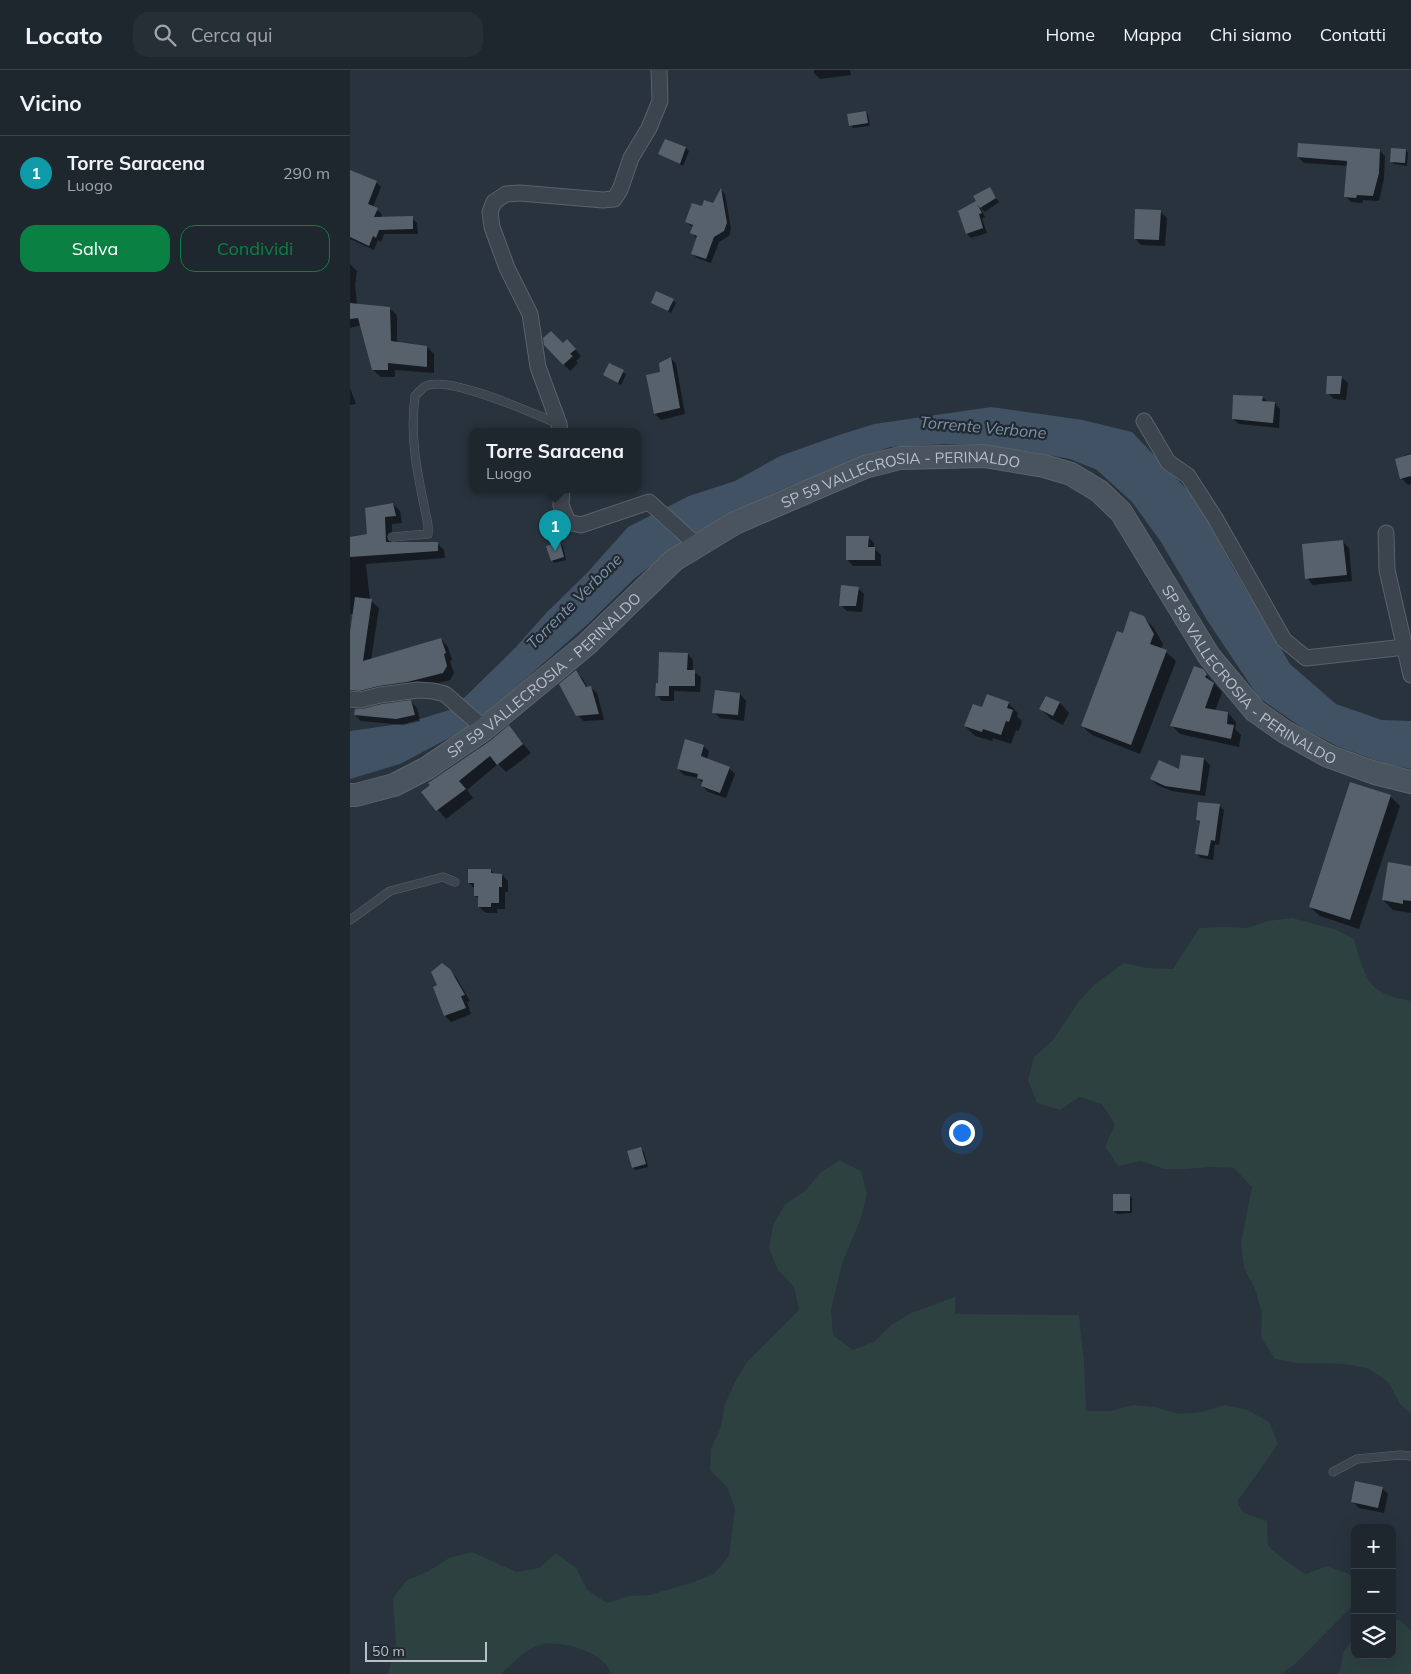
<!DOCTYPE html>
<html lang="it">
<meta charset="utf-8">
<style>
body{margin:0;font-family:Mulish,sans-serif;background:#262e36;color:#f1f3f6}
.controls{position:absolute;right:15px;bottom:15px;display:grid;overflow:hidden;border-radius:10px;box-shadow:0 5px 20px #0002}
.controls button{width:45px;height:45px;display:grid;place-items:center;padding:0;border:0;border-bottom:1px solid #3c434a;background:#1e262e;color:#f1f3f6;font:25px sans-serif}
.scale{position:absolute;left:15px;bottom:12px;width:122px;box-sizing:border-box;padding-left:5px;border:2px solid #b8bfc8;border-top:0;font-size:14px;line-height:18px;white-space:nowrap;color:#b8bfc8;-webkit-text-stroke:4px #212932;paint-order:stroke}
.you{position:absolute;left:611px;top:1062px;width:18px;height:18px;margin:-12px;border:4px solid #fff;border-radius:50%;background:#1a73e8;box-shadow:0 0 0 8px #1a73e833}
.badge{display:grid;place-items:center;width:32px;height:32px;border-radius:50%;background:#0b8043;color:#fff;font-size:16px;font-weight:700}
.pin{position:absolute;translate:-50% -41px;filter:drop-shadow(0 1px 2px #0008)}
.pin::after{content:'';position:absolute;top:26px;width:18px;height:15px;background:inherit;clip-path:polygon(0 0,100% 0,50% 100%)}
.popup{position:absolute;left:119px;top:358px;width:172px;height:65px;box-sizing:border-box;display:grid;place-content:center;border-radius:10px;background:#1e262e;filter:drop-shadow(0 1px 4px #0005);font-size:16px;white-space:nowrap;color:#a1a5aa}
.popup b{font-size:19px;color:#f1f3f6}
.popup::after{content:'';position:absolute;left:50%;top:100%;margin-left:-10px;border:10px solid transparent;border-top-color:#1e262e}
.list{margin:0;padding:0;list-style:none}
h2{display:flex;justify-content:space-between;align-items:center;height:65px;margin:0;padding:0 20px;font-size:21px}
h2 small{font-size:16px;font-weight:400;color:#a1a5aa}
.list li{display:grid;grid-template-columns:32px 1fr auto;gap:15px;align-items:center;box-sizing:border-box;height:75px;padding:0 20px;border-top:1px solid #3c434a}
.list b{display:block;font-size:19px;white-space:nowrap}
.list p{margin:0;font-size:16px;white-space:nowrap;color:#a1a5aa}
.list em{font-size:16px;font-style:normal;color:#a1a5aa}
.actions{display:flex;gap:10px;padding:15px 20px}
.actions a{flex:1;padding:11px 0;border:1px solid #0b8043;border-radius:15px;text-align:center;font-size:18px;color:#0b8043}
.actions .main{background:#0b8043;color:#fff}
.icon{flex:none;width:28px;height:28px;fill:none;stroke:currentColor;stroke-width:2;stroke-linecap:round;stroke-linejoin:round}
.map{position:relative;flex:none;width:1061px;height:1604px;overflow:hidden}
header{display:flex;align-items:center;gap:30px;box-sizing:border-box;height:70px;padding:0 25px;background:#1e262e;border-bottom:1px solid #3c434a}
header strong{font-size:24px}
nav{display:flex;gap:28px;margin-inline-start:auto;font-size:18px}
.search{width:350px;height:45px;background:#262e36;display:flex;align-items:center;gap:12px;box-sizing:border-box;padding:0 18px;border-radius:15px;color:#a1a5aa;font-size:19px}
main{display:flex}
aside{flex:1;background:#1e262e}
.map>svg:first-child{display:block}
.green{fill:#2d4140}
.water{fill:#405263}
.shadow{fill:#0007}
.building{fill:#56616c}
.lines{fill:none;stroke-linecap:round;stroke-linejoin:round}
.service-casing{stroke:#5a626b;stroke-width:9}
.minor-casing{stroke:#5a626b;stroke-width:17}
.secondary-casing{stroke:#5a626b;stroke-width:24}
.service{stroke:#3c444d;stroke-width:8}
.minor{stroke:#3c444d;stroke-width:15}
.secondary{stroke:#4a545f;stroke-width:22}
.labels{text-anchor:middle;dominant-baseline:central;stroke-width:4.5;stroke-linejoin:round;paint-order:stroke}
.street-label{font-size:15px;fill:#b8bfc8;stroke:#212932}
.water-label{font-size:16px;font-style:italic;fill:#7c93a7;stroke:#212932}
</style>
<header>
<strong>Locato</strong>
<div class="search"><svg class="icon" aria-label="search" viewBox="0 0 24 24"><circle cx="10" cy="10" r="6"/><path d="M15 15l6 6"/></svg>Cerca qui</div>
<nav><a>Home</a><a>Mappa</a><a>Chi siamo</a><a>Contatti</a></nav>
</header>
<main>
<aside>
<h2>Vicino<small></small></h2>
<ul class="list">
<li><span class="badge" style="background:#0f9aa8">1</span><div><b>Torre Saracena</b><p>Luogo</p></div><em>290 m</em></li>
</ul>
<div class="actions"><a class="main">Salva</a><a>Condividi</a></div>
</aside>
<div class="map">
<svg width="1061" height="1604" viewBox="0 0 1061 1604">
<rect width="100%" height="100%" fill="#28333d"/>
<!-- green -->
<path class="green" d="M 942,848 L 987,860 L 1004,869 C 1008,883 1014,910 1027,919 C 1036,926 1050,929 1061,931 L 1061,1344 L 1050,1334 L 1038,1312 L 1020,1299 L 996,1294 L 948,1293 L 925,1289 L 911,1267 L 912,1243 L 905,1219 L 894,1198 L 891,1173 L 902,1117 L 884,1098 L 860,1097 L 837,1099 L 814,1099 L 791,1091 L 768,1096 L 755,1077 L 765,1054 L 752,1034 L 730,1027 L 710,1040 L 687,1033 L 678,1010 L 684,987 L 702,971 L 729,931 L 745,914 L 774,893 L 797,898 L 823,899 L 849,858 L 873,857 L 897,858 L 918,851 Z
M 489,1090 L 511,1101 L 517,1124 L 511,1148 L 492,1194 L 481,1240 L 483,1265 L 503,1280 L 524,1272 L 541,1255 L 561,1243 L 605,1227 L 605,1244 L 729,1245 L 734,1292 L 736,1341 L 760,1341 L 783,1335 L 805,1337 L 829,1344 L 852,1342 L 875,1335 L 898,1340 L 919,1352 L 928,1374 L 887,1432 L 894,1443 L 917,1451 L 918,1476 L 936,1491 L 956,1504 L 977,1496 L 999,1504 L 1005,1513 L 1005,1533 L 944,1595 L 930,1604 L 261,1604 C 256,1583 210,1569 191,1575 C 172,1581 165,1592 151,1604 L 38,1604 L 46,1573 L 43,1528 L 57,1510 L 79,1501 L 99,1488 L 122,1482 L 166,1502 L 189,1498 L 206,1483 L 226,1498 L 237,1520 L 257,1533 L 278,1526 L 300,1525 L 344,1512 L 364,1504 L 379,1486 L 385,1439 L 377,1417 L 360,1400 L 361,1378 L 371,1357 L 375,1334 L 385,1312 L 397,1292 L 449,1240 L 444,1217 L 428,1200 L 419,1179 L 423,1155 L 435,1134 L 455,1121 L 470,1103 Z
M 1042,1550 L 1050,1550 L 1061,1561 L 1061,1604 L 989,1604 L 994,1581 L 1005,1566 L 1005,1585 L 1042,1585 Z"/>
<!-- water -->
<path class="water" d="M 641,337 L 733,350 L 782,362 L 847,430 L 883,498 L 940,594 L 986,634 L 1032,650 L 1061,651 L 1061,699 L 1036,694 L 987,676 L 954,659 L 909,628 L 857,550 L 811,472 L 782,432 L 747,400 L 720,389 L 683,382 L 635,375 L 596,374 L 540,377 L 428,421 L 373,447 L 329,474 L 285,508 L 239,553 L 136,644 L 114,660 L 50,694 L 0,709 L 0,661 L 57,653 L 99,640 L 115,627 L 166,577 L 197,542 L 236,504 L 278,457 L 339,426 L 385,411 L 430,386 L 492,364 L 524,354 Z"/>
<!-- shadow -->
<path class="shadow" d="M 464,0 L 500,0 L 501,5 L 470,9 L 464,3 Z
M 516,42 L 518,45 L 520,56 L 503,58 L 500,55 Z
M 316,70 L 336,78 L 339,81 L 333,96 L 309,83 Z
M 1056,80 L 1058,83 L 1057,96 L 1044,94 L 1041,91 Z
M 1030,81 L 1035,86 L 1034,109 L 1029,131 L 1013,130 L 1012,133 L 1001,132 L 996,127 L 998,96 L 954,93 L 948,87 Z
M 0,102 L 26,112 L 31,117 L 23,137 L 32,144 L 31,148 L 62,148 L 67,153 L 68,164 L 34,164 L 31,172 L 28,170 L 24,180 L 0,169 Z
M 640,119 L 649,132 L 635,142 L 630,137 L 635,147 L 632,149 L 637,163 L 621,168 L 617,164 L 610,142 L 627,132 Z
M 371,120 L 375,124 L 381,159 L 379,166 L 369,172 L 361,193 L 347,188 L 342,183 L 347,169 L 342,163 L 344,158 L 336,152 L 352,138 L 364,135 Z
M 810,141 L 817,148 L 815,176 L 791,175 L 785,168 Z
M 0,194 L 7,201 L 5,215 L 7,235 L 39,238 L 47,245 L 47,273 L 77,277 L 84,284 L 84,303 L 45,300 L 45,307 L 31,307 L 23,300 L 11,255 L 0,258 Z
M 323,230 L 326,233 L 321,243 L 303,232 Z
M 217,271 L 231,286 L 226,291 L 228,293 L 220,301 L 195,274 L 213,275 Z
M 321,288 L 326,294 L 335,344 L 311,350 L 305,344 Z
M 259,294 L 276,304 L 271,315 L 254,305 Z
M 991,307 L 998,313 L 996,330 L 984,329 L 978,323 Z
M 0,318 L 6,334 L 0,335 Z
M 912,327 L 918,332 L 925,333 L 930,339 L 929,358 L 889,354 L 883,349 Z
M 1061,383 L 1061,414 L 1058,415 L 1052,409 L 1053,386 Z
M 43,434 L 50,441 L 52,453 L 42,454 L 42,473 L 87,473 L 94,480 L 95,488 L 16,494 L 20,530 L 29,538 L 21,590 L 91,569 L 98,577 L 102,590 L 100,591 L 104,603 L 100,610 L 65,619 L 0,626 L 0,569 L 4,544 L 0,544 L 0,469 L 19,465 Z
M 518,467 L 524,473 L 524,478 L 531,485 L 531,496 L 503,496 L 497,489 Z
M 992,471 L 999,478 L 1002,511 L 963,515 L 957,508 Z
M 210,473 L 213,476 L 216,490 L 204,493 L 202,490 Z
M 508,518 L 514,524 L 512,542 L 497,541 L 491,535 Z
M 793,547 L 803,557 L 813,574 L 811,579 L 816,582 L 826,591 L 790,684 L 742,665 L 732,656 L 774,565 Z
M 338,584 L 343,590 L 343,601 L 351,607 L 350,622 L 324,621 L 324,631 L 312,631 L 307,625 L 310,614 Z
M 852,600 L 872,622 L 865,641 L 878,643 L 886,652 L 885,659 L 891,665 L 889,677 L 830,664 L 822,656 Z
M 226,602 L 232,608 L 238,618 L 240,617 L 247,623 L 254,650 L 234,651 L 227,645 Z
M 390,624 L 396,631 L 394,651 L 370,648 L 364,642 Z
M 697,628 L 710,633 L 719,643 L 713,655 L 701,649 L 691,639 Z
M 61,632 L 67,638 L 70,651 L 53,655 L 11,651 L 5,645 Z
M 658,633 L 668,643 L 667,646 L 672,651 L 669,661 L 666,660 L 661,674 L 643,668 L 642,671 L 625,666 L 615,656 L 633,638 Z
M 159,657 L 181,683 L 156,702 L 148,694 L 117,720 L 123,728 L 96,749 L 73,722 Z
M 353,676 L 359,681 L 357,690 L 379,698 L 385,704 L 376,728 L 358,722 L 352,716 L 353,713 L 348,708 L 334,705 L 328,699 Z
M 832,686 L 854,689 L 860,695 L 855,726 L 822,721 L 807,715 L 801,709 L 830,701 Z
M 1040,726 L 1050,736 L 1009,859 L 970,846 L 960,837 Z
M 869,735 L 874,740 L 869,775 L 865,774 L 863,790 L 851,788 L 846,783 L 850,753 L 847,750 Z
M 1061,797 L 1061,843 L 1043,840 L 1033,830 Z
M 141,800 L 145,805 L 152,805 L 158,811 L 158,822 L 155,822 L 155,839 L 147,839 L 147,843 L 136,843 L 129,837 L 129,829 L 125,826 L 125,819 L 119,813 Z
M 99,900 L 106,907 L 120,931 L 117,932 L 121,944 L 101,952 L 95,946 L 89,916 Z
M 291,1079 L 294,1082 L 298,1097 L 286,1100 L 283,1098 Z
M 779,1125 L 782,1128 L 782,1143 L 767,1144 L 764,1141 Z
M 1032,1418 L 1038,1424 L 1034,1443 L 1009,1438 L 1002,1431 Z"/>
<!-- building -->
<path class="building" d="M 516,41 L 518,53 L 499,56 L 497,44 Z
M 315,69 L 336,77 L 330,94 L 308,84 Z
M 948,73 L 1030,79 L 1029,103 L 1023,126 L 1007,125 L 1006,128 L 994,127 L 997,91 L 947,87 Z
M 1041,78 L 1056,79 L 1055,93 L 1040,92 Z
M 0,100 L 27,111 L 18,134 L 28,138 L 24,147 L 63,146 L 63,159 L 29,160 L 26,168 L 23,166 L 19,176 L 0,167 Z
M 640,117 L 646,128 L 630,138 L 627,134 L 632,143 L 629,144 L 633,158 L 616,164 L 608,141 L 626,131 L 623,126 Z
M 371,118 L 377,153 L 374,161 L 364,167 L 356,189 L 341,184 L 347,166 L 340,163 L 343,155 L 335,152 L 342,133 L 352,136 L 354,130 L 363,133 Z
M 785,139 L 811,140 L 809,170 L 784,169 Z
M 306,221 L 324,229 L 318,241 L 301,233 Z
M 0,233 L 40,237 L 41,271 L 77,276 L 77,297 L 38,293 L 38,300 L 22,300 L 8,248 L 0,249 Z
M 201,261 L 213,273 L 217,269 L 226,279 L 220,284 L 223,286 L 213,295 L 194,275 L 193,268 Z
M 321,287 L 330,338 L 304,344 L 296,305 L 310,302 L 309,293 Z
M 259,293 L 274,300 L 268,313 L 253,305 Z
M 977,306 L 992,306 L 990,324 L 976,324 Z
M 883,325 L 913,326 L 912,331 L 925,332 L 923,353 L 882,349 Z
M 1061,384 L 1061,406 L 1050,409 L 1045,389 Z
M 43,433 L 46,446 L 35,447 L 36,472 L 88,472 L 88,481 L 0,487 L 0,467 L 17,464 L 15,438 Z
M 496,466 L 519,466 L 518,477 L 525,477 L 525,490 L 496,490 Z
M 993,470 L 997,505 L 955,509 L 952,474 Z
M 210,472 L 214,487 L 201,491 L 196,476 Z
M 491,515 L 509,517 L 506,536 L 489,536 Z
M 5,527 L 22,529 L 13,591 L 91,568 L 96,583 L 94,584 L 97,596 L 93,603 L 57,612 L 29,616 L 9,621 L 0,620 L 0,562 Z
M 780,541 L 794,546 L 804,564 L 800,574 L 817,580 L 781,675 L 731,656 L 767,561 L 773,563 Z
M 309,582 L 338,583 L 337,600 L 345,600 L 345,616 L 319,616 L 319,626 L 305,626 L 306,613 L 308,613 Z
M 844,596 L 853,599 L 857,604 L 855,607 L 864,613 L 855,638 L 878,642 L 877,654 L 884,655 L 881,669 L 820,656 Z
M 226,600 L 236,617 L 241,616 L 249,644 L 226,646 L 209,614 Z
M 365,620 L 390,623 L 388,645 L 362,643 Z
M 637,624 L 659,632 L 657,638 L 663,640 L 659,652 L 656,651 L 651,665 L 633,659 L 632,662 L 614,656 L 623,634 L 632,637 Z
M 696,626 L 710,632 L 703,646 L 689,639 Z
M 61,630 L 65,645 L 46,649 L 4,645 L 5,639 L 12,639 L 32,634 Z
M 159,655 L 173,674 L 147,695 L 140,686 L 109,711 L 116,719 L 86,741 L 71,722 L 80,715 L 78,713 L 140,671 Z
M 335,669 L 354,675 L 351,686 L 380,697 L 370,723 L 351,716 L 353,710 L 347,708 L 348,704 L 327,699 Z
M 831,685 L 854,688 L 850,721 L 815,716 L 800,709 L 809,690 L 829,699 Z
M 1000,712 L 1041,725 L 1000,850 L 959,837 Z
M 848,732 L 870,734 L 865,771 L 861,770 L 858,786 L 845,784 L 850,751 L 846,750 Z
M 1038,792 L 1061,796 L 1061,831 L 1053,830 L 1053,834 L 1032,830 Z
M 118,799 L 141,799 L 141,803 L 152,804 L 152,817 L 149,817 L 149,833 L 141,833 L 141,837 L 128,837 L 128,826 L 124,826 L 124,813 L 118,813 Z
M 92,893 L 100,899 L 115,925 L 111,926 L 116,938 L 94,946 L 83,917 L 87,915 L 81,902 Z
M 291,1077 L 296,1094 L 282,1098 L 277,1081 Z
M 763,1124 L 780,1124 L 780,1141 L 763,1141 Z
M 1005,1411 L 1033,1417 L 1028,1438 L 1001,1432 Z"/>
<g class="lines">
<!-- service casing -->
<g class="service-casing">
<path id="service" d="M 42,467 L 78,464 L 78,455 C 69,409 59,373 65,326 C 68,323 72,318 76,316 C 99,305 184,344 209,354
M 0,850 L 40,821 L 93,807 L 105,812
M 983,1402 L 1007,1389 L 1050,1385 L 1061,1386"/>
</g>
<!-- minor casing -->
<g class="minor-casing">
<path id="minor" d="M 794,351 L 818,392 L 838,406 L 865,448 L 934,570 L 956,588 L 1055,577
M 210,362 L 209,354 L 188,297 L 180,244 L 157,198 L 142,157 L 140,142 L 144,132 L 156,124 L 170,123 L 253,130 L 264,129 L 270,120 L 281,88 L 299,58 L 310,31 L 309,0
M 212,420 L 211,435 L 218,452 L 231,455 L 299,432 L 348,476
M 1036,463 L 1037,500 L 1061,605
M 0,629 L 10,630 L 30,625 L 68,620 L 83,621 L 95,624 L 128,653 L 133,660"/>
</g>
<!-- secondary casing -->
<g class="secondary-casing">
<g id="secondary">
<path id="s1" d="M 0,725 L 6,725 L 44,715 L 77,698 L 133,660 L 236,575 L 324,490 L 385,453 L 515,397 L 550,388 L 634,386 L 694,396 L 721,404 L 749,421 L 771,442 L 859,586 L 905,641 L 935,662 L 978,686 L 1025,703 L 1061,712"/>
</g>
</g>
<!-- service -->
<use href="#service" class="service"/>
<!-- minor -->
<use href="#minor" class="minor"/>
<!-- secondary -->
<use href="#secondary" class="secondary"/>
</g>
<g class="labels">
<!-- street labels -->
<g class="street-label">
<text stroke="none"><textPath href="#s1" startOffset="652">SP 59 VALLECROSIA - PERINALDO</textPath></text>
<text stroke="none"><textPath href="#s1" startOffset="1102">SP 59 VALLECROSIA - PERINALDO</textPath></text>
<text stroke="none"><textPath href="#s1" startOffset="232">SP 59 VALLECROSIA - PERINALDO</textPath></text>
</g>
<!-- water labels -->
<g class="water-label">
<text transform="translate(633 357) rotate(5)">Torrente Verbone</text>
<text transform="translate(224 531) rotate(-45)">Torrente Verbone</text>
</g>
</g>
</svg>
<div class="controls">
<button>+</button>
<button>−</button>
<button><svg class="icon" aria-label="layers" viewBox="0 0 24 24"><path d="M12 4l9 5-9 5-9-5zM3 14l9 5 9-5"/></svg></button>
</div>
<div class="scale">50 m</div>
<div class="you"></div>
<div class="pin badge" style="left:205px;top:481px;background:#0f9aa8">1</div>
<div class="popup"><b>Torre Saracena</b>Luogo</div>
</div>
</main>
